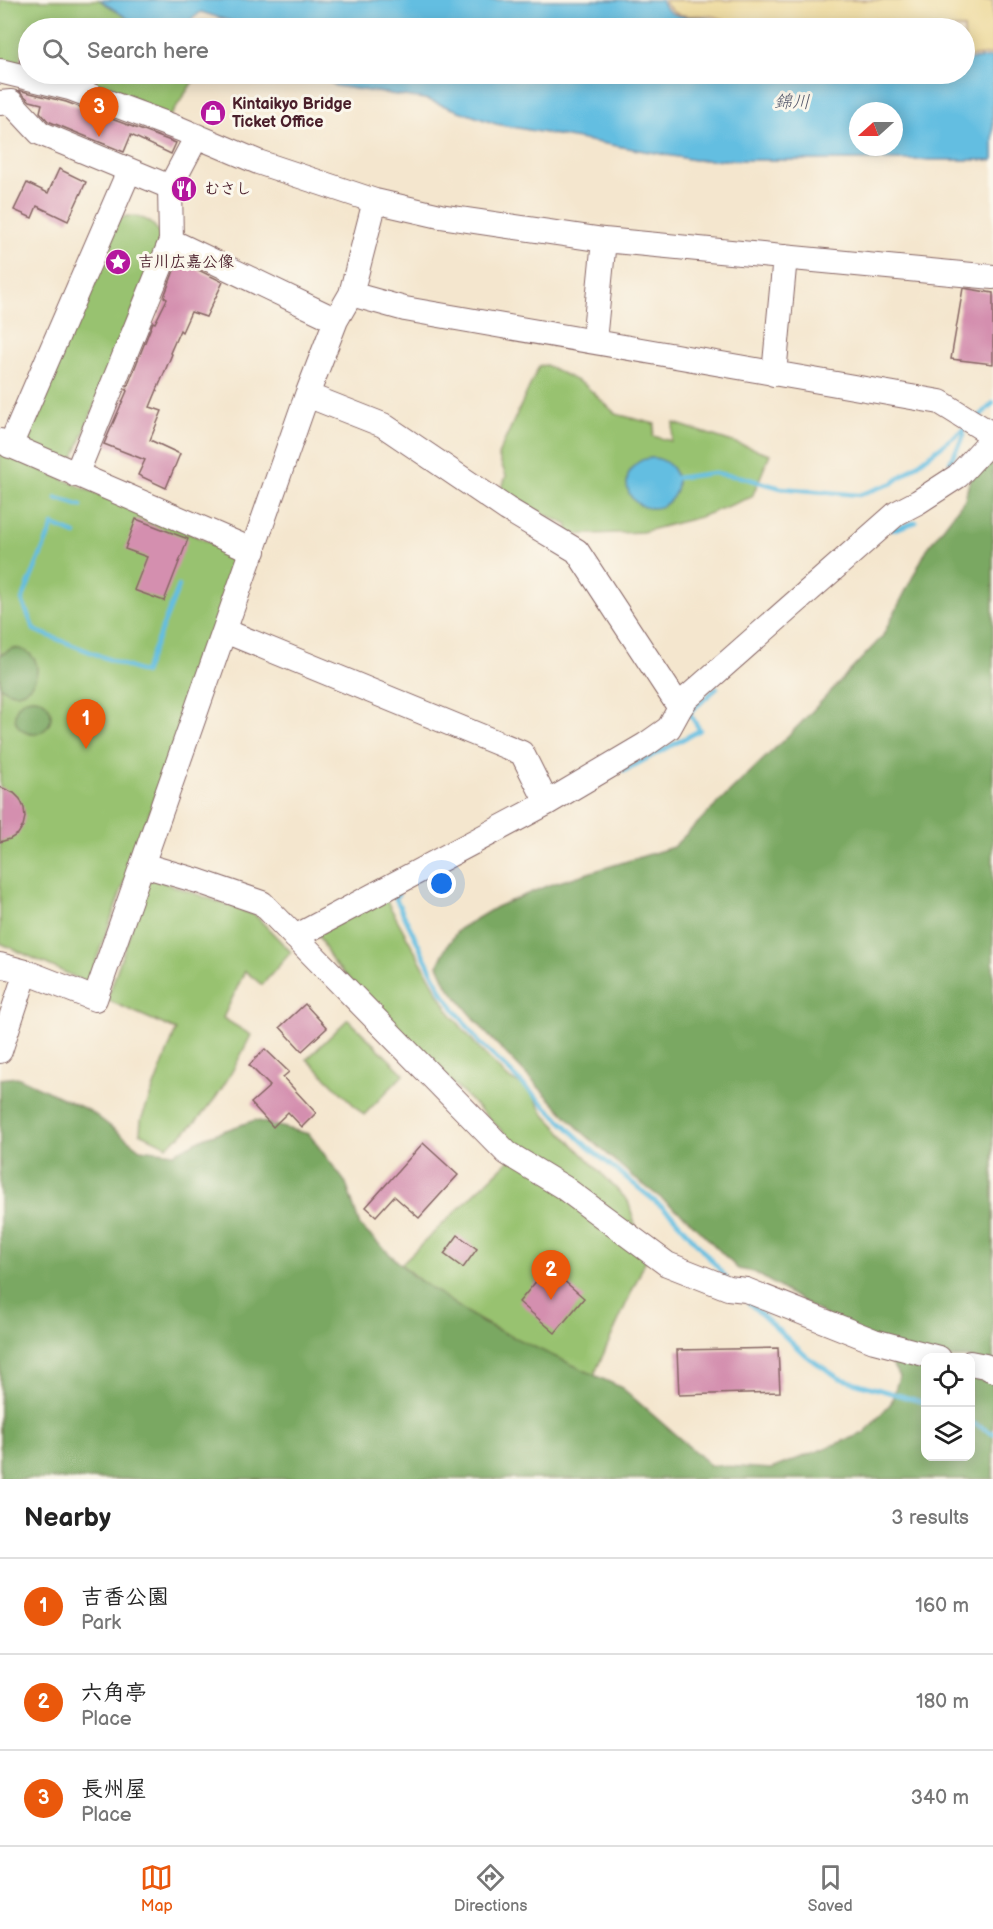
<!DOCTYPE html>
<meta charset="utf-8">
<style>
body{margin:0;font-family:"Balsamiq Sans","Klee One",sans-serif;background:#f6f6f6;color:#222}
.controls{position:absolute;right:18px;bottom:18px;display:grid;overflow:hidden;border-radius:12px;box-shadow:0 3px 15px #0003}
.controls button{width:54px;height:54px;display:grid;place-items:center;padding:0;border:0;border-bottom:2px solid #e0e0e0;background:#fff;color:#222;font:30px sans-serif}
.compass{position:absolute;left:849px;top:102px;width:54px;height:54px;border-radius:50%;background:#fff;box-shadow:0 3px 15px #0003;rotate:249deg}
.you{position:absolute;left:442px;top:884px;width:21px;height:21px;margin:-15px;border:4px solid #fff;border-radius:50%;background:#1a73e8;box-shadow:0 0 0 9px #1a73e833}
.badge{display:grid;place-items:center;width:39px;height:39px;border-radius:50%;background:#ea580c;color:#fff;font-size:20px;font-weight:700}
.pin{position:absolute;translate:-50% -50px;filter:drop-shadow(0 2px 3px #0008)}
.pin::after{content:'';position:absolute;top:32px;width:21px;height:18px;background:inherit;clip-path:polygon(0 0,100% 0,50% 100%)}
.list{margin:0;padding:0;list-style:none}
h2{display:flex;justify-content:space-between;align-items:center;height:78px;margin:0;padding:0 24px;font-size:26px}
h2 small{font-size:20px;font-weight:400;color:#767676}
.list li{display:grid;grid-template-columns:39px 1fr auto;gap:18px;align-items:center;box-sizing:border-box;height:96px;padding:0 24px;border-top:2px solid #e0e0e0}
.list b{display:block;font-size:22px;white-space:nowrap}
.list p{margin:0;font-size:20px;white-space:nowrap;color:#767676}
.list em{font-size:20px;font-style:normal;color:#767676}
.icon{flex:none;width:33px;height:33px;fill:none;stroke:currentColor;stroke-width:2;stroke-linecap:round;stroke-linejoin:round}
.map{position:relative;flex:none;width:993px;height:1479px;overflow:hidden}
.search{position:absolute;background:#fff;box-shadow:0 3px 15px #0003;left:18px;right:18px;top:18px;height:66px;display:flex;align-items:center;gap:15px;box-sizing:border-box;padding:0 21px;border-radius:33px;color:#767676;font-size:22px}
.sheet{height:366px;background:#fff}
nav{display:flex;justify-content:space-around;align-items:center;box-sizing:border-box;height:84px;border-top:2px solid #e0e0e0;background:#fff;font-size:16px;color:#767676}
nav a{display:grid;justify-items:center;gap:3px}
nav .on{color:#ea580c}
.map>svg:first-child{display:block}
.green{fill:#98c26f;stroke:#71704d;stroke-width:1.5}
.forest{fill:#7aa862;stroke:#626446;stroke-width:1.5;fill-rule:evenodd}
.sand{fill:#eeda9e;stroke:#9c7c64;stroke-width:1.5}
.water{fill:#63bee1;stroke:#566e86;stroke-width:1.5;fill-rule:evenodd}
.lines{fill:none;stroke-linecap:round;stroke-linejoin:round}
.stream{stroke:#63bee1;stroke-width:4.5}
.building{fill:#d48faf}
.minor-casing{stroke:#866564;stroke-width:26}
.minor{stroke:#fff;stroke-width:24}
.labels{text-anchor:middle;dominant-baseline:central;stroke-width:6;stroke-linejoin:round;paint-order:stroke}
.poi-label{font-size:16px;font-weight:bold;fill:#4a1f2b;stroke:#fbf7ec;text-anchor:start}
.water-label{font-size:18px;font-style:italic;fill:#53576b;stroke:#fbf7ec}
</style>
<div class="map">
<svg width="993" height="1479" viewBox="0 0 993 1479">
<rect width="100%" height="100%" fill="#fbf7ec"/>
<filter id="ink" filterUnits="userSpaceOnUse"><feTurbulence type="fractalNoise" baseFrequency=".0167" numOctaves="2"/><feDisplacementMap in="SourceGraphic" scale="12" xChannelSelector="R" yChannelSelector="G"/><feConvolveMatrix kernelMatrix="1 2 1 2 8 2 1 2 1" color-interpolation-filters="sRGB"/></filter>
<filter id="wash" filterUnits="userSpaceOnUse"><feTurbulence type="fractalNoise" baseFrequency=".008" numOctaves="4" result="noise"/><feDisplacementMap in="SourceGraphic" scale="24" xChannelSelector="R" yChannelSelector="G"/><feGaussianBlur stdDeviation="1.35" result="paint"/><feColorMatrix in="noise" values="0 0 0 0 0 0 0 0 0 0 0 0 0 0 0 0 0 1.4 0 .05"/><feComposite in="paint" operator="in"/></filter>
<g filter="url(#wash)">
<rect width="100%" height="100%" fill="#f4e6ce"/>
<!-- green -->
<path class="green" d="M 0,0 L 100,0 L 142,28 L 28,28 L 28,68 L 0,61 Z
M 48,74 L 198,74 L 173,112 L 168,118 L 127,96 Z
M 126,216 C 145,216 155,222 162,239 L 74,457 L 66,461 L 25,443 L 24,434 L 115,221 Z
M 546,365 L 585,385 L 616,414 L 655,424 L 653,436 L 671,441 L 674,423 L 770,454 L 752,497 L 700,517 L 642,532 L 567,535 L 568,525 L 500,494 L 506,476 L 498,455 L 539,366 Z
M 0,452 L 242,556 L 88,983 L 0,943 Z
M 149,877 L 255,915 L 291,952 L 262,985 L 245,971 L 223,1018 L 251,1035 C 229,1080 209,1117 167,1146 L 140,1133 L 141,1120 L 176,1030 L 107,1000 Z
M 384,896 L 449,1012 L 482,1052 L 508,1078 L 530,1089 L 544,1114 L 628,1201 L 646,1260 L 594,1375 C 527,1344 456,1316 401,1264 L 521,1149 L 419,1051 L 333,962 L 317,933 Z
M 348,1019 L 404,1074 L 364,1115 L 307,1059 Z"/>
<!-- forest -->
<path class="forest" d="M 993,457 L 993,1479 L 0,1479 L 0,1079 L 17,1077 L 90,1111 L 140,1149 L 174,1153 L 206,1137 L 255,1120 L 309,1134 L 346,1183 L 360,1226 L 413,1276 L 483,1323 L 622,1388 L 710,1465 L 771,1469 L 864,1433 L 891,1403 L 899,1377 L 885,1351 L 754,1272 L 738,1269 L 687,1218 L 632,1176 L 581,1131 L 486,1033 L 447,985 L 438,965 L 447,946 L 459,929 L 496,907 L 549,885 L 673,847 L 800,724 L 882,637 L 927,549 L 965,499 L 970,478 ZM 926,1358 L 970,1358 L 970,1456 L 926,1456 Z
M 13,648 C 59,652 30,713 0,686 L 0,655 Z
M15 716a18 18 0 1 1 36 0a18 18 0 1 1-36 0Z"/>
<!-- sand -->
<path class="sand" d="M 664,0 L 993,0 L 993,54 L 965,57 L 964,28 L 735,28 C 731,25 725,20 719,18 C 700,10 677,26 664,0 Z"/>
<!-- water -->
<path class="water" d="M 100,0 L 661,0 C 671,25 699,13 718,21 C 723,22 727,26 731,28 L 253,28 L 201,12 L 180,28 L 142,28 Z
M 993,57 L 993,160 L 694,160 L 496,124 L 425,99 L 335,86 L 321,74 L 964,74 L 965,60 ZM 858,111 L 894,111 L 894,147 L 858,147 Z
M627 483a25 25 0 1 1 50 0a25 25 0 1 1-50 0Z"/>
<g class="lines">
<!-- stream -->
<path class="stream" d="M 979,417 L 993,403
M 950,462 L 964,435 L 963,429
M 676,478 L 713,473 L 741,477 L 781,488 L 859,495 L 893,483 L 965,428
M 56,498 L 81,506
M 892,530 L 916,522
M 75,534 L 53,525 L 22,600 L 34,630 L 144,673 L 179,586
M 624,771 L 700,730 L 689,713 L 717,688
M 398,895 L 395,897 L 442,992 L 479,1042 L 588,1147 L 672,1215 L 726,1277
M 747,1301 L 806,1356 L 839,1378 L 926,1403
M 970,1422 L 993,1433"/>
</g>
<g id="blocks">
<!-- building -->
<path class="building" d="M 23,45 L 28,46 L 28,63 L 20,61 Z
M 18,90 L 66,102 L 176,143 L 171,154 L 131,135 L 124,152 L 48,121 L 40,112 L 42,104 L 30,101 Z
M 59,169 L 86,182 L 68,221 L 37,206 L 32,218 L 14,210 L 27,183 L 48,193 Z
M 178,260 L 223,282 L 206,317 L 191,312 L 182,332 L 180,330 L 170,353 L 172,354 L 150,407 L 162,411 L 150,440 L 180,454 L 166,488 L 138,475 L 145,460 L 104,444 L 127,391 L 126,390 L 153,322 L 155,323 L 167,299 L 164,297 Z
M 963,288 L 993,293 L 993,364 L 951,359 Z
M 136,519 L 188,539 L 164,601 L 134,590 L 147,557 L 125,549 Z
M 0,787 L 14,793 L 20,799 L 24,808 L 25,817 L 23,826 L 18,834 L 10,839 L 0,842 Z
M 305,1004 L 327,1028 L 302,1051 L 280,1027 Z
M 265,1049 L 289,1072 L 283,1077 L 316,1113 L 302,1127 L 288,1112 L 273,1127 L 251,1103 L 270,1086 L 249,1065 Z
M 423,1143 L 458,1175 L 419,1218 L 394,1196 L 376,1216 L 366,1207 Z
M 458,1235 L 477,1249 L 463,1268 L 444,1254 Z
M 548,1267 L 584,1298 L 555,1333 L 519,1302 Z
M 778,1348 L 780,1392 L 679,1395 L 677,1350 Z"/>
</g>
</g>
<g filter="url(#ink)">
<use href="#blocks" fill-opacity="0" stroke="#866564" stroke-width="1.5"/>
<g class="lines">
<!-- minor casing -->
<g class="minor-casing">
<path id="minor" d="M 0,71 L 70,88 L 180,129 L 258,162 L 375,201 L 440,216 L 604,240 L 993,277
M 0,103 L 11,102 L 40,133 L 170,187
M 171,241 L 336,320
M 351,294 L 405,309 L 940,402 L 993,435
M 594,341 L 604,240
M 774,374 L 785,257
M 0,441 L 254,551
M 10,446 L 129,171
M 76,475 L 171,241 L 170,187 L 197,136
M 225,631 L 522,753 L 547,803
M 680,708 L 686,699 L 897,513 L 918,502 L 958,476 L 993,438
M 143,865 L 198,881 L 262,903 L 507,1153 L 563,1187 L 667,1264 L 728,1288 L 746,1290 L 874,1341 L 939,1358
M 295,937 L 547,803 L 645,745 L 669,728 L 680,708 L 577,551 L 507,509 L 383,425 L 307,395
M 0,965 L 26,972 L 95,999 L 307,395 L 336,320 L 351,294 L 375,201
M 0,1051 L 26,972
M 970,1363 L 985,1366 L 993,1370"/>
</g>
<!-- minor -->
<use href="#minor" class="minor"/>
</g>
</g>
<!-- icons -->
<defs>
<g id="shop-disc" transform="scale(1.35)"><circle r="9.5" fill="#b5179e" stroke="#fbf7ec"/><path d="M-5-2.5h2.3a2.7 3.5 0 0 1 5.4 0H5L5.5 6h-11ZM-1.5-2.5h3a1.5 2.3 0 0 0-3 0Z" fill="#fff"/></g>
<g id="restaurant-disc" transform="scale(1.35)"><circle r="9.5" fill="#b5179e" stroke="#fbf7ec"/><path d="M-5-6h1v4h1v-4h1v4h1v-4h1v5L-1.5 .5V6h-2V.5L-5-1ZM5-6V6H3V1.5H1.5Q1.5-4 5-6Z" fill="#fff"/></g>
<g id="sight-disc" transform="scale(1.35)"><circle r="9.5" fill="#b5179e" stroke="#fbf7ec"/><path d="M0-6L1.8-2.2L6-1.7L2.9 1.2L3.7 5.4L0 3.3L-3.7 5.4L-2.9 1.2L-6-1.7L-1.8-2.2Z" fill="#fff"/></g>
</defs>
<g fill-rule="evenodd">
<use href="#shop-disc" x="213" y="113"/>
<use href="#restaurant-disc" x="184" y="189"/>
<use href="#sight-disc" x="118" y="262"/>
</g>
<g class="labels">
<!-- poi labels -->
<g class="poi-label">
<text x="232" y="104">Kintaikyo Bridge<tspan x="232" dy="18">Ticket Office</tspan></text>
<text x="204" y="189">むさし</text>
<text x="138" y="262">吉川広嘉公像</text>
</g>
<!-- water labels -->
<g class="water-label">
<text transform="translate(792 102) rotate(1)">錦川</text>
</g>
</g>
</svg>
<div class="controls">
<button><svg class="icon" aria-label="locate" viewBox="0 0 24 24"><circle cx="12" cy="12" r="6"/><path d="M12 2v4M12 18v4M2 12h4M18 12h4"/></svg></button>
<button><svg class="icon" aria-label="layers" viewBox="0 0 24 24"><path d="M12 4l9 5-9 5-9-5zM3 14l9 5 9-5"/></svg></button>
</div>
<svg class="compass" viewBox="-18 -18 36 36"><path d="M0-13l5 13h-10z" fill="#e53935"/><path d="M0 13l5-13h-10z" fill="#767676"/></svg>
<div class="you"></div>
<div class="pin badge" style="left:86px;top:749px">1</div>
<div class="pin badge" style="left:551px;top:1300px">2</div>
<div class="pin badge" style="left:99px;top:137px">3</div>
<div class="search"><svg class="icon" aria-label="search" viewBox="0 0 24 24"><circle cx="10" cy="10" r="6"/><path d="M15 15l6 6"/></svg>Search here</div>
</div>
<section class="sheet">
<h2>Nearby<small>3 results</small></h2>
<ul class="list">
<li><span class="badge">1</span><div><b>吉香公園</b><p>Park</p></div><em>160 m</em></li>
<li><span class="badge">2</span><div><b>六角亭</b><p>Place</p></div><em>180 m</em></li>
<li><span class="badge">3</span><div><b>長州屋</b><p>Place</p></div><em>340 m</em></li>
</ul>
</section>
<nav>
<a class="on"><svg class="icon" aria-label="map" viewBox="0 0 24 24"><path d="M3 6l6-2 6 2 6-2v14l-6 2-6-2-6 2zM9 4v14M15 6v14"/></svg>Map</a>
<a><svg class="icon" aria-label="directions" viewBox="0 0 24 24"><path d="M12 3l9 9-9 9-9-9zM9 14v-3h6M13 9l2 2-2 2"/></svg>Directions</a>
<a><svg class="icon" aria-label="saved" viewBox="0 0 24 24"><path d="M7 4h10v16l-5-4-5 4z"/></svg>Saved</a>
</nav>
